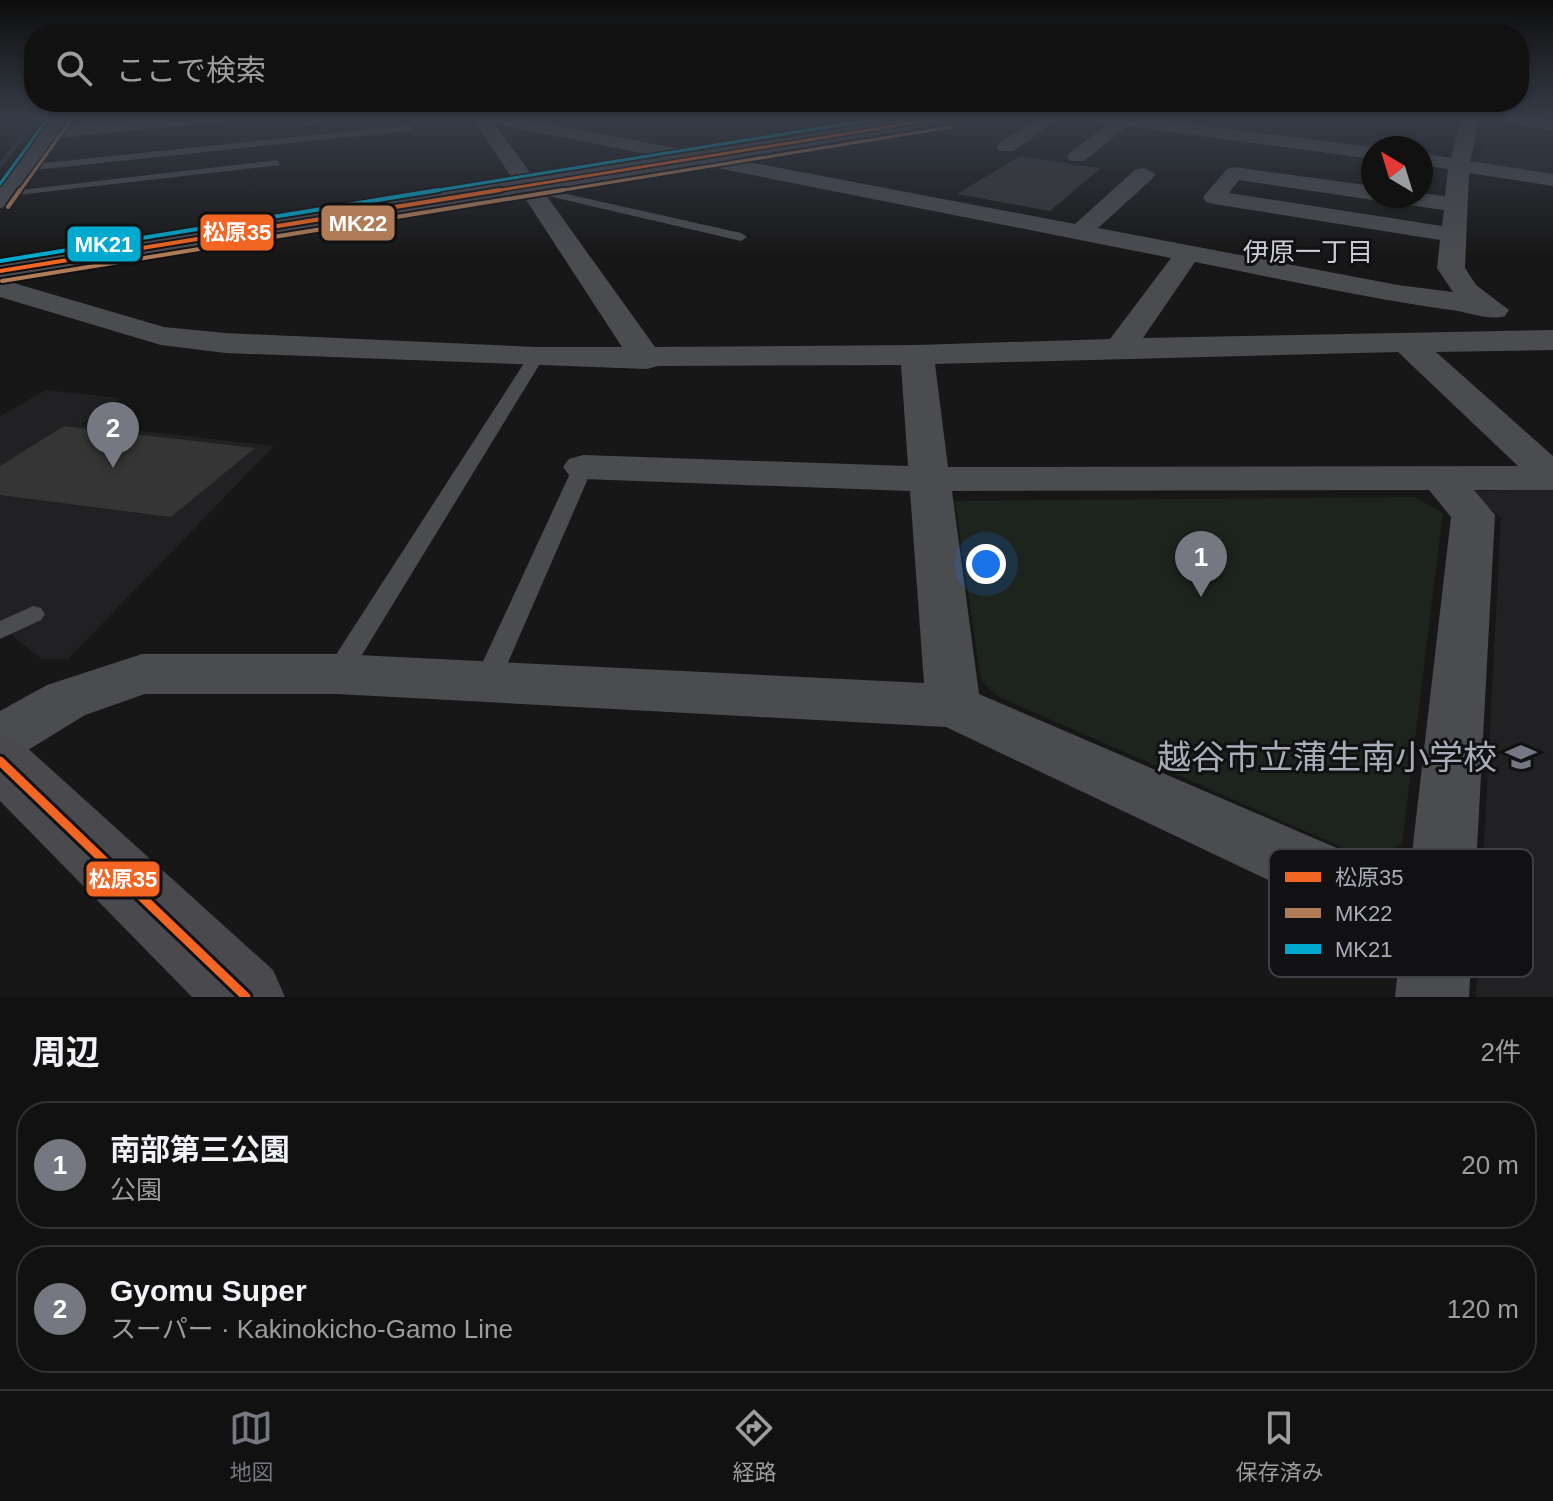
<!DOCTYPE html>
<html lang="ja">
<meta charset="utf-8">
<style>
body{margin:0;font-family:Arial,"Noto Sans JP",sans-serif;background:#1e1f1f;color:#f1f3f6}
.compass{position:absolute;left:1361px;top:136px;width:72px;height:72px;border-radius:50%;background:#111;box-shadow:0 2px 6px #0004;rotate:322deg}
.you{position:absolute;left:986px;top:564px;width:28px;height:28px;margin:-20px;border:6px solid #fff;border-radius:50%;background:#1a73e8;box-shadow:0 0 0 12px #1a73e833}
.badge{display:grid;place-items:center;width:52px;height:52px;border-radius:50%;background:#757880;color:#fff;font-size:26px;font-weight:700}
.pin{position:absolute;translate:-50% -66px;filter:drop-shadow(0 2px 4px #0008)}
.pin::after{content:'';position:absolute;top:42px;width:28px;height:24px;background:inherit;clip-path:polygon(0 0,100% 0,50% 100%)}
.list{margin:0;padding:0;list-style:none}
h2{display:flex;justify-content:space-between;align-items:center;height:104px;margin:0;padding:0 32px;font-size:34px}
h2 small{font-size:26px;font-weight:400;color:#9c9d9f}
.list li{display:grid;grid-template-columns:52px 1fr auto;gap:24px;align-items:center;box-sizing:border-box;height:128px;margin:0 16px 16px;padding:0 16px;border:2px solid #303131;border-radius:32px}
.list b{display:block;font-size:30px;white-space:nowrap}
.list p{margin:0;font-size:26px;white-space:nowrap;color:#9c9d9f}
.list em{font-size:26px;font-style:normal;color:#9c9d9f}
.icon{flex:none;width:44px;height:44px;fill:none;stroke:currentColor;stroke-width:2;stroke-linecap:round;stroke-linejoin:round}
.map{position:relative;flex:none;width:1553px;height:997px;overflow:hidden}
.search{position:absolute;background:#111;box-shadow:0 2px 6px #0004;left:24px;right:24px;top:24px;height:88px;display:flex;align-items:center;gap:20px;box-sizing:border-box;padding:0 28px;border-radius:32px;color:#9c9d9f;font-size:30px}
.sheet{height:392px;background:#111}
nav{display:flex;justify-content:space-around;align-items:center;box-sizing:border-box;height:112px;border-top:2px solid #303131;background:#111;font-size:22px;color:#9c9d9f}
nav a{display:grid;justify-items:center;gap:4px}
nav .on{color:#757880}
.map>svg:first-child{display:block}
.built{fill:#212123}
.green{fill:#1d241e}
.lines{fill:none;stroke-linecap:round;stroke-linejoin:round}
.stream{fill:#2a3239;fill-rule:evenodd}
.building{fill:#353536}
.service{fill:#4b4c50;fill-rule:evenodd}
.minor{fill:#4b4c50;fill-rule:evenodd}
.secondary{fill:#4a4a4e;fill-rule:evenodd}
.bus-1-far2-casing{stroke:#111113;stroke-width:6}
.bus-1-far1-casing{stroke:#111113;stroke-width:8}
.bus-1-casing{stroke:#111113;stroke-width:15}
.bus-2-far1-casing{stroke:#111113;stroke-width:6}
.bus-2-casing{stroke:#111113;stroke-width:8}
.bus-3-far1-casing{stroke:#111113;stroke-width:6}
.bus-3-casing{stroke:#111113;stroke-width:8}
.bus-1-far2{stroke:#f26522;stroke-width:3}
.bus-1-far1{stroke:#f26522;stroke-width:4}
.bus-1{stroke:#f26522;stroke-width:9}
.bus-2-far1{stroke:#b07c57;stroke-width:3}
.bus-2{stroke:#b07c57;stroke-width:4}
.bus-3-far1{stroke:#00a9ce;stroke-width:3}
.bus-3{stroke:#00a9ce;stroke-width:4}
.labels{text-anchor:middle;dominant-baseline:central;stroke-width:6;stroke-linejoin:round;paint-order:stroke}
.far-neighbourhood-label{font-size:26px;fill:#c9ccd4;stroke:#111113}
.near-poi-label{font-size:34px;fill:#a8adb8;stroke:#111113;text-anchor:end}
.key{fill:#111113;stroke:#3e4045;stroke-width:2}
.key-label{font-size:22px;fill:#a8adb8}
.line-badge{stroke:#111113;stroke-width:3}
.badge-label{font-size:22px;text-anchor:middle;font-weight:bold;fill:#fff}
</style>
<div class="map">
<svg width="1553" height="997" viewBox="0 0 1553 997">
<rect width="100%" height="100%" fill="#171717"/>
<!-- built -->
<path class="built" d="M 1495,124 L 1553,132 L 1553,176 L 1475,164 Z
M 46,390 L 120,398 L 82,424 L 274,446 L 68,659 L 41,659 L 0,625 L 0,416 Z
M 1553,490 L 1553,997 L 1476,997 L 1501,518 L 1469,491 Z"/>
<!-- green -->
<path class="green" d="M 1415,497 L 1443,513 L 1402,844 L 1369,859 L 999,697 L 981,681 L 955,501 Z"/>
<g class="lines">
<!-- stream -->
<path class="stream" d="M 35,117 L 41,117 L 0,169 L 0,162 Z"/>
</g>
<!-- building -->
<path class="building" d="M 1020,156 L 1070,164 L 1101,168 L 1050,211 L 957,194 Z
M 64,426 L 255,448 L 171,517 L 0,495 L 0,466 Z"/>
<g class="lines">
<!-- service -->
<path class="service" d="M 411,125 L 414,130 L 25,171 L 20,168 L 25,165 Z
M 277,160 L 280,165 L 0,197 L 0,193 L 4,192 Z
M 531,186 L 741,233 L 747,237 L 741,241 L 527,191 L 526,189 Z
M 536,352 L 544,357 L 346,681 L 337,683 L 328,681 L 324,674 L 328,667 L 528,357 Z
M 583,461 L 593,467 L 500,681 L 496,688 L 487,691 L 478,688 L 474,681 L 573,467 Z
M 33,606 L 41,608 L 45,614 L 41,620 L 0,639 L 0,621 Z"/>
<!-- minor -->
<path class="minor" d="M 52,117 L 70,117 L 63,126 L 167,117 L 230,117 L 221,122 L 55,138 L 8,206 L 0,208 L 0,185 Z
M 301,117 L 319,117 L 320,121 L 311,126 L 305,125 Z
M 472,117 L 512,117 L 1075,224 L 1136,169 L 1144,168 L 1155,174 L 1152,179 L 1098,228 L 1398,285 L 1453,292 L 1437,268 L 1440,240 L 1214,204 L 1206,202 L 1203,197 L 1227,169 L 1234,167 L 1373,186 L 1373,196 L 1382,196 L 1373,200 L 1239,180 L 1229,193 L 1442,226 L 1444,210 L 1394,203 L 1386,201 L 1383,196 L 1421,196 L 1421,193 L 1445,196 L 1448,169 L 1421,165 L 1421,153 L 1451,158 L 1462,117 L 1480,117 L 1470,161 L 1553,174 L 1553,186 L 1469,173 L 1465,268 L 1476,285 L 1509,310 L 1505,316 C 1488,321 1468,312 1451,310 C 1365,298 1280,279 1195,262 L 1143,338 L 1553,330 L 1553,350 L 1436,352 L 1553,456 L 1553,490 L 1474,490 L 1495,515 L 1469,997 L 1395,997 L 1401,943 L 946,727 L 337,694 L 145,694 L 85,715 L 20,755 L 0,762 L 0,711 L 47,685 L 142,654 L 337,654 L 924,683 L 910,491 L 583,479 L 569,475 L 563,467 L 569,459 L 583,455 L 908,466 L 901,365 L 658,366 L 647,369 L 225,353 L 161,345 L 0,297 L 0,279 L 164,327 L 225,333 L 536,347 L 622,347 ZM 495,124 L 1171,258 L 1110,339 L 917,345 L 655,347 ZM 1398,352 L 1518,466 L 948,467 L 935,364 ZM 1429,490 L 1451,517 L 1409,879 L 979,694 L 952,491 Z
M 1042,117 L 1063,117 L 1013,151 L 999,151 L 996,147 L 999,143 Z
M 1091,117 L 1138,117 L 1377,148 L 1373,148 L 1373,159 L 1128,126 L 1084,161 L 1070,161 L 1067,157 L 1070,153 L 1109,123 L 1094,121 Z
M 1496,117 L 1532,117 L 1553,121 L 1553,131 L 1499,121 Z"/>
<!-- secondary -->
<path class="secondary" d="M 916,117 L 958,117 L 949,123 L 0,280 L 0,262 Z
M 0,736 L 22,743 L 273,970 L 285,997 L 192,997 L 0,801 Z"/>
<!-- bus-1-far2 casing -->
<g class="bus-1-far2-casing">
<path id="bus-1-far2" d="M 488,192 L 949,117"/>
</g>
<!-- bus-1-far1 casing -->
<g class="bus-1-far1-casing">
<path id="bus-1-far1" d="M 0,271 L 500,190"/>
</g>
<!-- bus-1 casing -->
<g class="bus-1-casing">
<path id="bus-1" d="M 0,761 L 246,997"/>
</g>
<!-- bus-2-far1 casing -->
<g class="bus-2-far1-casing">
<path id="bus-2-far1" d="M 19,192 L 69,123
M 551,192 L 951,127"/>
</g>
<!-- bus-2 casing -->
<g class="bus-2-casing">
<path id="bus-2" d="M 8,207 L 20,190
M 2,281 L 563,190"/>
</g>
<!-- bus-3-far1 casing -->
<g class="bus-3-far1-casing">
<path id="bus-3-far1" d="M 0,184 L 49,117
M 427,192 L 889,117"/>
</g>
<!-- bus-3 casing -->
<g class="bus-3-casing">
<path id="bus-3" d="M 0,261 L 439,190"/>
</g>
<!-- bus-1-far2 -->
<use href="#bus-1-far2" class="bus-1-far2"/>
<!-- bus-1-far1 -->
<use href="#bus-1-far1" class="bus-1-far1"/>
<!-- bus-1 -->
<use href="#bus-1" class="bus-1"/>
<!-- bus-2-far1 -->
<use href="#bus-2-far1" class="bus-2-far1"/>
<!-- bus-2 -->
<use href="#bus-2" class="bus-2"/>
<!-- bus-3-far1 -->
<use href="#bus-3-far1" class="bus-3-far1"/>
<!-- bus-3 -->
<use href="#bus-3" class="bus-3"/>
</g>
<!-- sky -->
<linearGradient id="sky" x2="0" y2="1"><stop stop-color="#0d0d0d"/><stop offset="0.46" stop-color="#363c47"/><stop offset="1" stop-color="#363c47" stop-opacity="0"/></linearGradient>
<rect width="1553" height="256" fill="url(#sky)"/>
<!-- icons -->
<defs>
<g id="school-bare" transform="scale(2.4)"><path d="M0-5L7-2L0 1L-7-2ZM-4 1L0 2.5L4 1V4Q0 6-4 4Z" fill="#757880" stroke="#111113" stroke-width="2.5" paint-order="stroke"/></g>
</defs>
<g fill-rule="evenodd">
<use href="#school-bare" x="1521" y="757"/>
</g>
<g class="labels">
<!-- far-neighbourhood labels -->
<g class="far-neighbourhood-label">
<text x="1308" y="252">伊原一丁目</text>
</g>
<!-- near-poi labels -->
<g class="near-poi-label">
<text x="1497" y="757">越谷市立蒲生南小学校</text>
</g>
</g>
<!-- legend -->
<rect x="1269" y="849" width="264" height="128" rx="12" class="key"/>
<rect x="1285" y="872" width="36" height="10" fill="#f26522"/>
<rect x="1285" y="908" width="36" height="10" fill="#b07c57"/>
<rect x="1285" y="944" width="36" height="10" fill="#00a9ce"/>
<g class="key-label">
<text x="1335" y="885">松原35</text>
<text x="1335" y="921">MK22</text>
<text x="1335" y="957">MK21</text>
</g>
<g class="line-badge">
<rect x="320" y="204" width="76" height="38" rx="8" fill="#b07c57"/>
<rect x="199" y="213" width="76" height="39" rx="8" fill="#f26522"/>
<rect x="66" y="225" width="76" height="38" rx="8" fill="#00a9ce"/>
<rect x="85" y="860" width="76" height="38" rx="8" fill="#f26522"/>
</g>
<g class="badge-label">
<text x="358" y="231">MK22</text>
<text x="237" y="240">松原35</text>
<text x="104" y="252">MK21</text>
<text x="123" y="887">松原35</text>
</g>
</svg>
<svg class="compass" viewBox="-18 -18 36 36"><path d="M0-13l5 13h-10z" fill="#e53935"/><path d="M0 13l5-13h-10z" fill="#9c9d9f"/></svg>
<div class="you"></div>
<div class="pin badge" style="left:1201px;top:597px">1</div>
<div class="pin badge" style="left:113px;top:468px">2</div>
<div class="search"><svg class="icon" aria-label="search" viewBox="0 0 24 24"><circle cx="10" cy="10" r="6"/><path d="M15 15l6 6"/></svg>ここで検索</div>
</div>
<section class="sheet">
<h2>周辺<small>2件</small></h2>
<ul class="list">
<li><span class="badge">1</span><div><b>南部第三公園</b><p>公園</p></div><em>20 m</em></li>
<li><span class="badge">2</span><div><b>Gyomu Super</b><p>スーパー · Kakinokicho-Gamo Line</p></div><em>120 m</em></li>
</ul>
</section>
<nav>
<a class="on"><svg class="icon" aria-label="map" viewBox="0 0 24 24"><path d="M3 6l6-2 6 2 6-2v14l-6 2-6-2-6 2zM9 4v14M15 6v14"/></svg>地図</a>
<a><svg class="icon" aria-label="directions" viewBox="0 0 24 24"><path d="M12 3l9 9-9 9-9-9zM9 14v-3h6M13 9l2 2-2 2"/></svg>経路</a>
<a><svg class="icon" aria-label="saved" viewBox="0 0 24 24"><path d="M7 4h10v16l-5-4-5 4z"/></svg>保存済み</a>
</nav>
